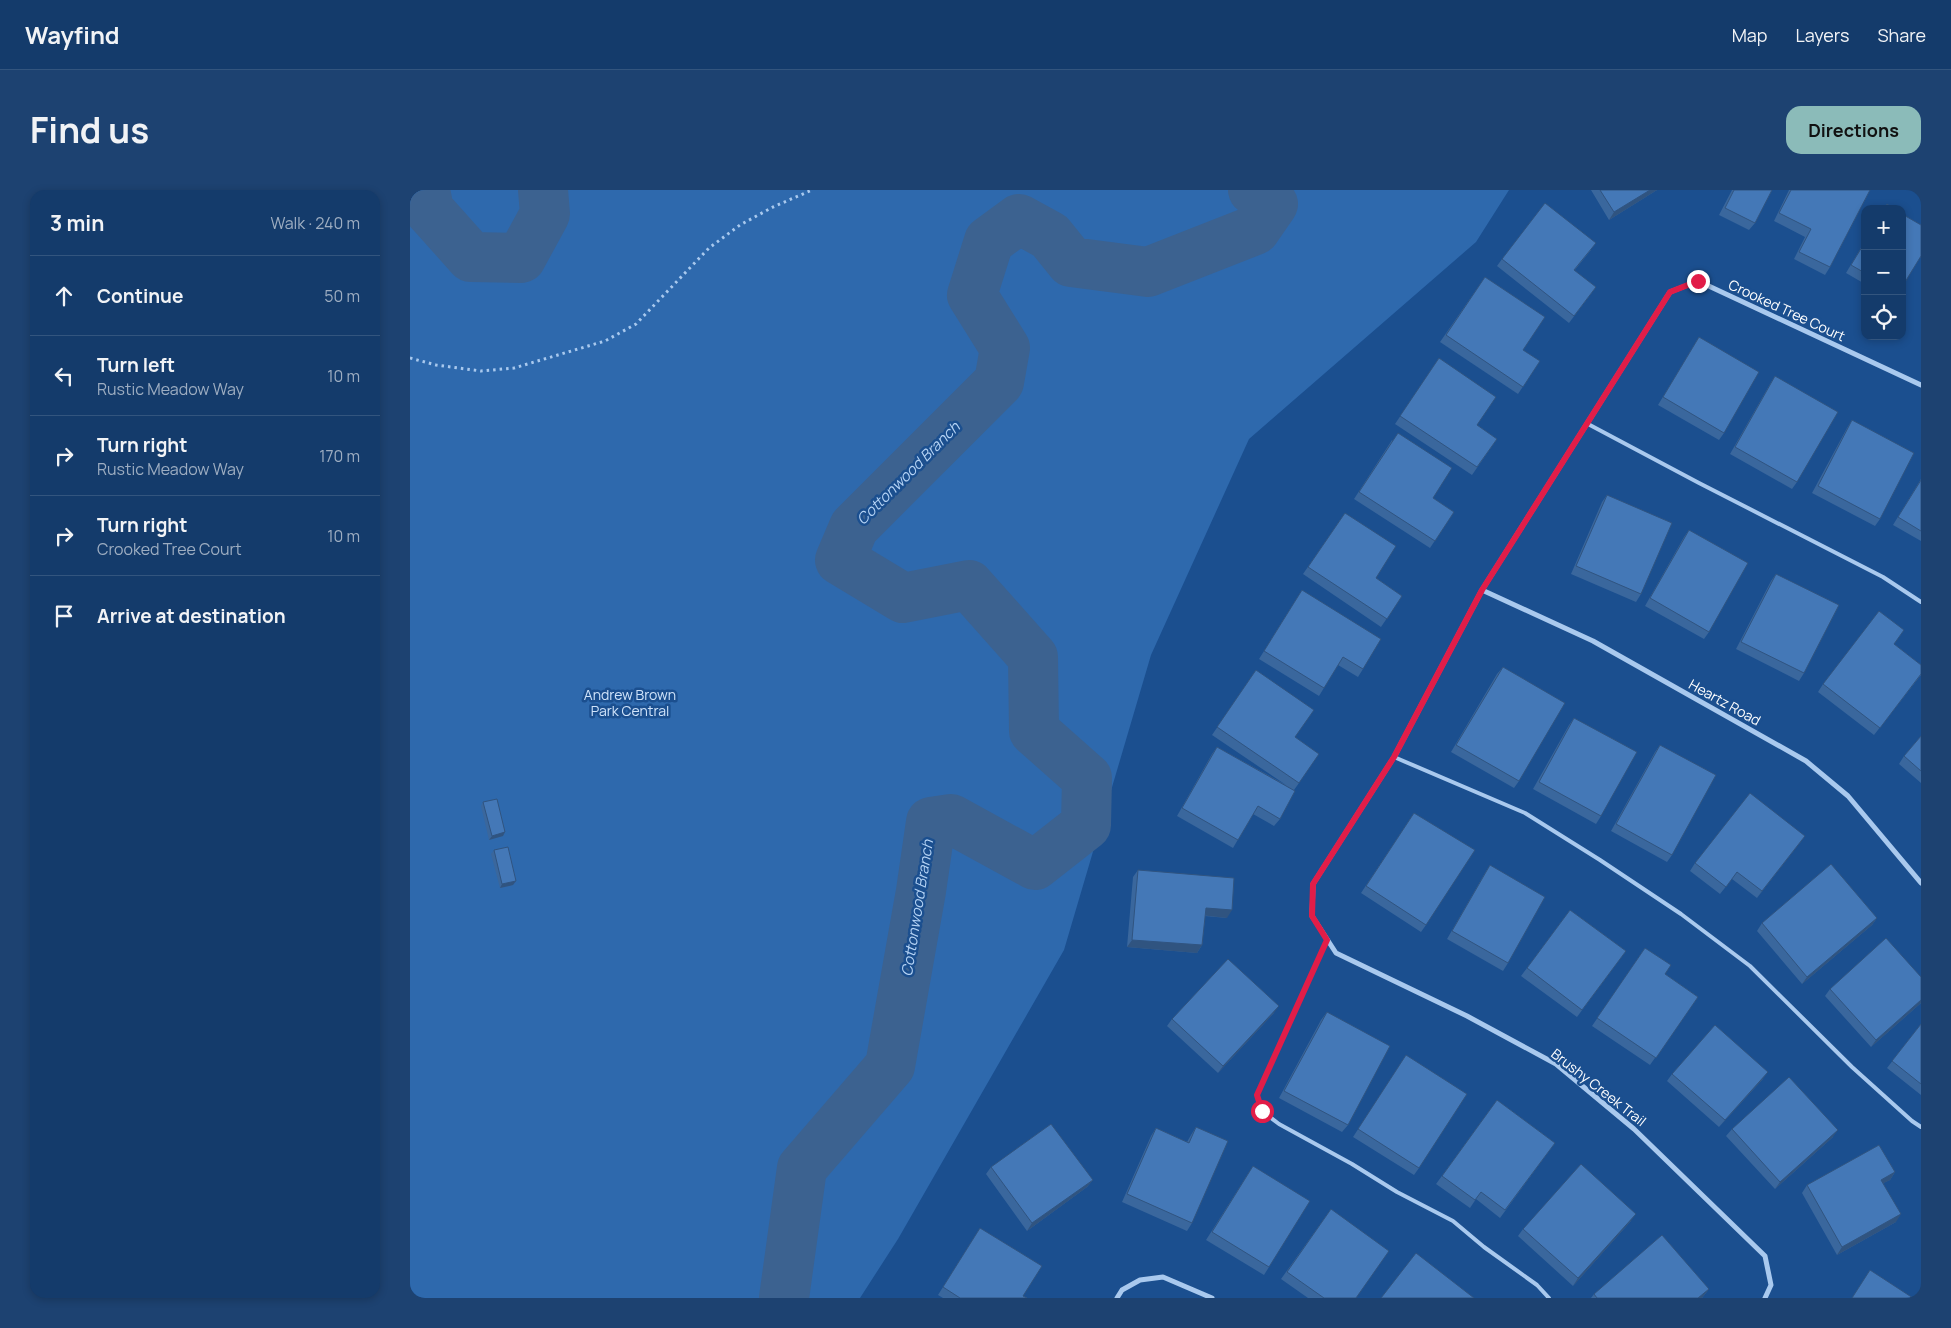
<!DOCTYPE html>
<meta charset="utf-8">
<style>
body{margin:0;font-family:Manrope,sans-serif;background:#1d4271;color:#f1f3f6}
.controls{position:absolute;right:15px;top:15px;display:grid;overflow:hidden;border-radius:10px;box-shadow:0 2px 8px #0003}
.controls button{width:45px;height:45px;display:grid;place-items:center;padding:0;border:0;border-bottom:1px solid #33557e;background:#143b6b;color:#f1f3f6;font:25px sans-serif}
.stop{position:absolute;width:15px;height:15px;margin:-11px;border:4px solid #e11d48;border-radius:50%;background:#fff}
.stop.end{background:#e11d48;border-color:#fff;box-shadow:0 1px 5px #0008}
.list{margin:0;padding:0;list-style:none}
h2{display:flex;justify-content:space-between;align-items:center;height:65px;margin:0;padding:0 20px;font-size:21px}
h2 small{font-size:16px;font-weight:400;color:#9dadc1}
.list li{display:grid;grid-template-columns:32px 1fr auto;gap:15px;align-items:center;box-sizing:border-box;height:80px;padding:0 20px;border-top:1px solid #33557e}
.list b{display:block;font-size:19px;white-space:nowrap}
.list p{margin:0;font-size:16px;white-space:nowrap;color:#9dadc1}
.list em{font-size:16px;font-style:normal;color:#9dadc1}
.icon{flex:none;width:28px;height:28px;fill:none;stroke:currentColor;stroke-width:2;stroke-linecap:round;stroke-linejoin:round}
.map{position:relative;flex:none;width:1511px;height:1108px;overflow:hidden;border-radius:15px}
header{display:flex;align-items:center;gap:30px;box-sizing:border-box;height:70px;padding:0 25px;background:#143b6b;border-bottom:1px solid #33557e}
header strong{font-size:24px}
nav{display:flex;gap:28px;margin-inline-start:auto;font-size:18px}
.intro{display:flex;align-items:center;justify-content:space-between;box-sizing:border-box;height:120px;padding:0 30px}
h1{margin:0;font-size:35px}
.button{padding:12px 22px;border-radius:15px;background:#8bbbb9;color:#111;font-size:18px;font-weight:700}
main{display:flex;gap:30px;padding:0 30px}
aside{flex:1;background:#143b6b;border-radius:15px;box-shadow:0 2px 8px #0003}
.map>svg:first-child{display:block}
.green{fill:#2e69ad}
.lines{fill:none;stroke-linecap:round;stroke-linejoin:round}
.river{stroke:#3c6290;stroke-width:50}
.path{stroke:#a9c9ee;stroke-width:3;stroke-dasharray:2.5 4;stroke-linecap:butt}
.lane{stroke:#a9c9ee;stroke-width:4}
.street{stroke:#a9c9ee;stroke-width:5}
.wall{fill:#3a679d}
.shaded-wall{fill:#305480}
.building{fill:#4478b7;stroke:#305480}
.route{stroke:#e11d48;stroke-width:6}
.labels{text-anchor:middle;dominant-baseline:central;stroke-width:5;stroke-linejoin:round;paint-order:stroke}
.street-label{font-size:14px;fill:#fff;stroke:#1b4f8f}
.park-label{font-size:14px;fill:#cfe3fa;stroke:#1b4f8f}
.water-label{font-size:15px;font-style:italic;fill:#b5d3f5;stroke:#1b4f8f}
</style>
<header>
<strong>Wayfind</strong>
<nav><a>Map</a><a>Layers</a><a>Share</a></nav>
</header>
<div class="intro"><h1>Find us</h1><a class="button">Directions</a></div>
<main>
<aside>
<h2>3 min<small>Walk · 240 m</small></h2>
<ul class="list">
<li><svg class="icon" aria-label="ahead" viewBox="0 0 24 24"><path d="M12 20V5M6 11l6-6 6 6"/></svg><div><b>Continue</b></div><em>50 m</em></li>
<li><svg class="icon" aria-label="left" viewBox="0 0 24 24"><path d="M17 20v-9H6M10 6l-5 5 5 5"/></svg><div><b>Turn left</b><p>Rustic Meadow Way</p></div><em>10 m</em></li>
<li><svg class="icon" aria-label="right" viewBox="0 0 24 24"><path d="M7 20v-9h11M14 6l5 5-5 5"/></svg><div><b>Turn right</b><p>Rustic Meadow Way</p></div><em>170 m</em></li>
<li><svg class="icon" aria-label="right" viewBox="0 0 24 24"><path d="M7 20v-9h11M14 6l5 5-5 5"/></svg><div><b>Turn right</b><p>Crooked Tree Court</p></div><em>10 m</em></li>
<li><svg class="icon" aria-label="arrive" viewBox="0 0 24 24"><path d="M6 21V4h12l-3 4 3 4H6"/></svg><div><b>Arrive at destination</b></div></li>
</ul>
</aside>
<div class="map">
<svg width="1511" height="1108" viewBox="0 0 1511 1108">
<rect width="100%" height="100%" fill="#1b4f8f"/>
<!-- green -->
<path class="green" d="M 0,0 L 1099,0 L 1066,52 L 839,249 L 741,465 L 654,760 L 488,1049 L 450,1108 L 0,1108 Z"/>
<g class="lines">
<!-- river -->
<path class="river" d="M 15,0 L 19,20 L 61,67 L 111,68 L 135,24 L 133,0
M 374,1108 L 392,978 L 480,876 L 511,701 L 521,632 L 541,629 L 625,675 L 676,635 L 677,588 L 624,541 L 623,467 L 559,395 L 493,408 L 430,370 L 444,337 L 589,192 L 595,158 L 562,105 L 579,51 L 609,29 L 640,46 L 661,72 L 738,82 L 845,40 L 863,14 L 843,0"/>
<!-- path -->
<path class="path" d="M 0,168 L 26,175 L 71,181 L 104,178 L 195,151 L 226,134 L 299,58 L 330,35 L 363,17 L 402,0"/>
<!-- lane -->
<path class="lane" d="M 1178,234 L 1289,293 L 1473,387 L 1511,412
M 984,567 L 1115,623 L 1190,670 L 1271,724 L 1340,776 L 1442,877 L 1502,931 L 1511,937
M 917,750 L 847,905 L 852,921 L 869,934 L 942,974 L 987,1002 L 1043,1031 L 1074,1057 L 1127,1095 L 1139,1108"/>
<!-- street -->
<path class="street" d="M 1072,400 L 1183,451 L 1396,571 L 1438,606 L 1511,693
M 707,1108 L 712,1100 L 730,1090 L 753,1087 L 802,1108
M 1355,1108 L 1361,1095 L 1355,1066 L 1224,939 L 1146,874 L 1057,826 L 926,763 L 902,726 L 903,694 L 984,567 L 1072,400 L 1260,102 L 1288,91 L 1511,195"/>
</g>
<!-- wall -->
<path class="wall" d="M 1181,0 L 1247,0 L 1199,30 Z
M 1322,0 L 1362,0 L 1345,33 L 1339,40 L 1309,25 Z
M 1379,0 L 1460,0 L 1420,77 L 1415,85 L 1384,69 L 1395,47 L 1364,31 Z
M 1455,51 L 1455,94 L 1436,83 Z
M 1181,60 L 1164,81 L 1186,97 L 1159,133 L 1087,76 L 1092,69 Z
M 1075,87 L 1113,160 L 1130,171 L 1108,204 L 1030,152 Z
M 1289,147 L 1314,243 L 1309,250 L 1248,215 Z
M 1029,168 L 1067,235 L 1087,249 L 1062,285 L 985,234 Z
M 1365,186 L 1387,292 L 1382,299 L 1320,264 L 1360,194 Z
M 1442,230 L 1470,329 L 1465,336 L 1402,303 L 1437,238 Z
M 982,250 L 1023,308 L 1044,322 L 1020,358 L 944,309 Z
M 1511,289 L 1511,351 L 1483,335 Z
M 1197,305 L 1231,404 L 1226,412 L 1161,384 L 1192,312 Z
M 935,323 L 966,388 L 992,406 L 971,437 L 893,384 Z
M 1279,340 L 1299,442 L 1294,449 L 1235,416 L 1274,347 Z
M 1366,384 L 1394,483 L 1389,491 L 1326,459 L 1361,391 Z
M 892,400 L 953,479 L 948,487 L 928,475 L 909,506 L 849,469 Z
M 1484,454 L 1511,475 L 1511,485 L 1464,545 L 1408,502 L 1413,494 Z
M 1093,477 L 1109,591 L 1104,598 L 1041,562 L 1087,484 Z
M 846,480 L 885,547 L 889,593 L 884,600 L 870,629 L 864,636 L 843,624 L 823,658 L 767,626 L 802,564 L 807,557 L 876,595 L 802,545 Z
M 1164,528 L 1191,626 L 1186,634 L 1123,599 L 1159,535 Z
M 1511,546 L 1511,593 L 1489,574 L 1494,566 Z
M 1250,555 L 1262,665 L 1257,672 L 1201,641 L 1245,562 Z
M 73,612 L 95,642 L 93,646 L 79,650 L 71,616 Z
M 1004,623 L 1016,735 L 1011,742 L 951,703 Z
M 1395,646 L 1347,708 L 1322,689 L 1310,704 L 1280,681 L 1285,673 Z
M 84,660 L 106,691 L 103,695 L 90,698 L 81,664 Z
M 1080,675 L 1098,773 L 1093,781 L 1037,749 L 1075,683 Z
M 728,680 L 817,728 L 795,726 L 792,755 L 787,763 L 717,757 L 723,687 Z
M 1160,720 L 1216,761 L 1167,827 L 1111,786 Z
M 1467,728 L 1462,735 L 1392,794 L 1347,741 L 1352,733 Z
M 1235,758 L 1255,784 L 1288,807 L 1240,875 L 1182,836 Z
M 1511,787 L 1511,813 L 1461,857 L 1415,806 L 1420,799 Z
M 917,822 L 938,935 L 932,942 L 869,908 L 911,830 Z
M 864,823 L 808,883 L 757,836 L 762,829 Z
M 1511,834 L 1511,905 L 1477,878 Z
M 991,873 L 1009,978 L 1004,985 L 943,947 Z
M 1262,884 L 1353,889 L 1309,937 L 1257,891 Z
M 1087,910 L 1145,953 L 1090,1028 L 1066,1009 L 1060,1018 L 1026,994 Z
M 786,937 L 782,1033 L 777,1041 L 712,1012 L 741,946 L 746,938 L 777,952 L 781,945 Z
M 1322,939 L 1423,947 L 1365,999 L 1316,946 Z
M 843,976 L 859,1077 L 854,1085 L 796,1050 Z
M 581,977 L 683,990 L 677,997 L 617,1041 L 576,984 Z
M 1485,982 L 1480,990 L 1473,993 L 1486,1032 L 1427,1065 L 1392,1003 L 1397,995 Z
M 921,1019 L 946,1108 L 898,1108 L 871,1089 Z
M 1221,1031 L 1163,1096 L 1108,1046 L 1113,1039 Z
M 570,1038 L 613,1106 L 617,1108 L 533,1108 L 528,1105 Z
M 1299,1099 L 1292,1108 L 1181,1108 L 1184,1104 Z"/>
<!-- shaded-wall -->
<path class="shaded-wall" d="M 1240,0 L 1247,0 L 1199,30 L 1204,22 Z
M 95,642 L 93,646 L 79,650 L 82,646 Z
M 1395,646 L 1390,653 L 1347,708 L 1352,701 Z
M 106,691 L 103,695 L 90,698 L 92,694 Z
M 796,718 L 822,720 L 817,728 L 790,725 Z
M 1467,728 L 1462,735 L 1392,794 L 1397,787 Z
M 722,750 L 792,755 L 787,763 L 717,757 Z
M 1511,810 L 1511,813 L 1461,857 L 1466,850 Z
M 869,816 L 864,823 L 808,883 L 813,876 Z
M 1358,882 L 1353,889 L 1309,937 L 1315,930 Z
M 1428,940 L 1423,947 L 1365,999 L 1370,992 Z
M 1485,982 L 1480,990 L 1466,997 L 1471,990 Z
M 683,990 L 677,997 L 617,1041 L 622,1033 Z
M 1226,1024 L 1221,1031 L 1163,1096 L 1168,1088 Z
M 1491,1024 L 1486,1032 L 1427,1065 L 1432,1057 Z
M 1299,1099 L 1292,1108 L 1288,1108 Z"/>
<!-- building -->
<path class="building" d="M 1190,0 L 1240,0 L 1204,22 Z
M 1324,0 L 1362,0 L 1345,33 L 1315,18 Z
M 1381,0 L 1460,0 L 1420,77 L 1389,62 L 1401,39 L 1369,23 Z
M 1135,13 L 1186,53 L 1164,80 L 1186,97 L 1164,126 L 1092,69 Z
M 1477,14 L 1484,19 L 1474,19 Z
M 1492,24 L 1511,35 L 1511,66 L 1492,97 Z
M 1455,52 L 1455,83 L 1441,75 Z
M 1075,87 L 1135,127 L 1113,160 L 1130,171 L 1113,197 L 1036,145 Z
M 1289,147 L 1349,182 L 1314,243 L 1253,207 Z
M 1029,168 L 1086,207 L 1067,235 L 1087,249 L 1067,277 L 990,226 Z
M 1365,186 L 1428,222 L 1387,292 L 1325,257 Z
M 1442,230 L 1504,263 L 1470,329 L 1408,296 Z
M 988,243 L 1042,278 L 1023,308 L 1044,322 L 1025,351 L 949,302 Z
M 1511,290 L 1511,341 L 1488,327 Z
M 1197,305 L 1262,333 L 1231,404 L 1166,376 Z
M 935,323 L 986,356 L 966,388 L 992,406 L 977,429 L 898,377 Z
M 1279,340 L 1338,373 L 1299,442 L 1240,408 Z
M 1366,384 L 1429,415 L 1394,483 L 1331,452 Z
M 892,400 L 971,449 L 953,479 L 933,467 L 914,498 L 854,461 Z
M 1469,421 L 1494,440 L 1484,454 L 1511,475 L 1511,484 L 1470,538 L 1413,494 Z
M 1093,477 L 1155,513 L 1109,591 L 1046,555 Z
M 846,480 L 904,520 L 885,547 L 909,564 L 889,593 L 807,537 Z
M 1164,528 L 1227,562 L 1191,626 L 1129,592 Z
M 1511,546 L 1511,581 L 1494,566 Z
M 1250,555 L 1306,585 L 1262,665 L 1206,634 Z
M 807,557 L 885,601 L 870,629 L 848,616 L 828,650 L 772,618 Z
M 1340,603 L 1395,646 L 1352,701 L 1327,682 L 1316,697 L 1285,673 Z
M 87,609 L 95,642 L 82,646 L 73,612 Z
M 1004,623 L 1065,660 L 1016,735 L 956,696 Z
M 98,657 L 106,691 L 92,694 L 84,660 Z
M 1421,674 L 1467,728 L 1397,787 L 1352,733 Z
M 1080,675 L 1135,707 L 1098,773 L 1042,741 Z
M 728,680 L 824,688 L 822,720 L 796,718 L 792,755 L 722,750 Z
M 1160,720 L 1216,761 L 1172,820 L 1117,778 Z
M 1476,748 L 1511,787 L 1511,810 L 1466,850 L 1420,799 Z
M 1235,758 L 1261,775 L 1255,784 L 1288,807 L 1246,868 L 1187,828 Z
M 818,769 L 869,816 L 813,876 L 762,829 Z
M 917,822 L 980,856 L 938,935 L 874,901 Z
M 1511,834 L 1511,894 L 1482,871 Z
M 1305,835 L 1358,882 L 1315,930 L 1262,884 Z
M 996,865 L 1057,904 L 1009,978 L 948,939 Z
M 1379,887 L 1428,940 L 1370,992 L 1322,939 Z
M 1087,910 L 1145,953 L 1095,1020 L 1071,1002 L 1065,1010 L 1032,986 Z
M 641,934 L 683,990 L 622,1033 L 581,977 Z
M 786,937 L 818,951 L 782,1033 L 717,1004 L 746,938 L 779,953 Z
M 1469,955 L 1485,982 L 1471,990 L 1491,1024 L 1432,1057 L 1397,995 Z
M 1171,974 L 1226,1024 L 1168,1088 L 1113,1039 Z
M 843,976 L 900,1011 L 859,1077 L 802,1042 Z
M 921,1019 L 979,1061 L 946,1108 L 914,1108 L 877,1082 Z
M 570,1038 L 632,1076 L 613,1106 L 617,1108 L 550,1108 L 533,1097 Z
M 1252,1045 L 1299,1099 L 1288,1108 L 1187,1108 L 1184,1104 Z
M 1006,1063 L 1064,1108 L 971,1108 Z
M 1460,1080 L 1503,1108 L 1442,1108 Z"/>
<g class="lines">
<!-- route -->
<path class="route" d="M 852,921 L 847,905 L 917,750 L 902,726 L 903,694 L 984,567 L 1072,400 L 1260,102 L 1288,91"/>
</g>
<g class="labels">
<!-- street labels -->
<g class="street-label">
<text transform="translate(1377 120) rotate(25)">Crooked Tree Court</text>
<text transform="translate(1315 512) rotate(29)">Heartz Road</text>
<text transform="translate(1189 897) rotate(38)">Brushy Creek Trail</text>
</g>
<!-- park labels -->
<g class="park-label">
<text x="220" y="504">Andrew Brown<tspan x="220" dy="16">Park Central</tspan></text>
</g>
<!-- water labels -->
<g class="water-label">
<text transform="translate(498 283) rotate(-45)">Cottonwood Branch</text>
<text transform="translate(507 718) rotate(-81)">Cottonwood Branch</text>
</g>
</g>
</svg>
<div class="controls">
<button>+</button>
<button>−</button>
<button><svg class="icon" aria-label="locate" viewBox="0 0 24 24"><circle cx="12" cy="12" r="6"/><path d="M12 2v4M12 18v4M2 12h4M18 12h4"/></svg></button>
</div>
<div class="stop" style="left:852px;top:921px"></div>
<div class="stop end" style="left:1288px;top:91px"></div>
</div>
</main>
